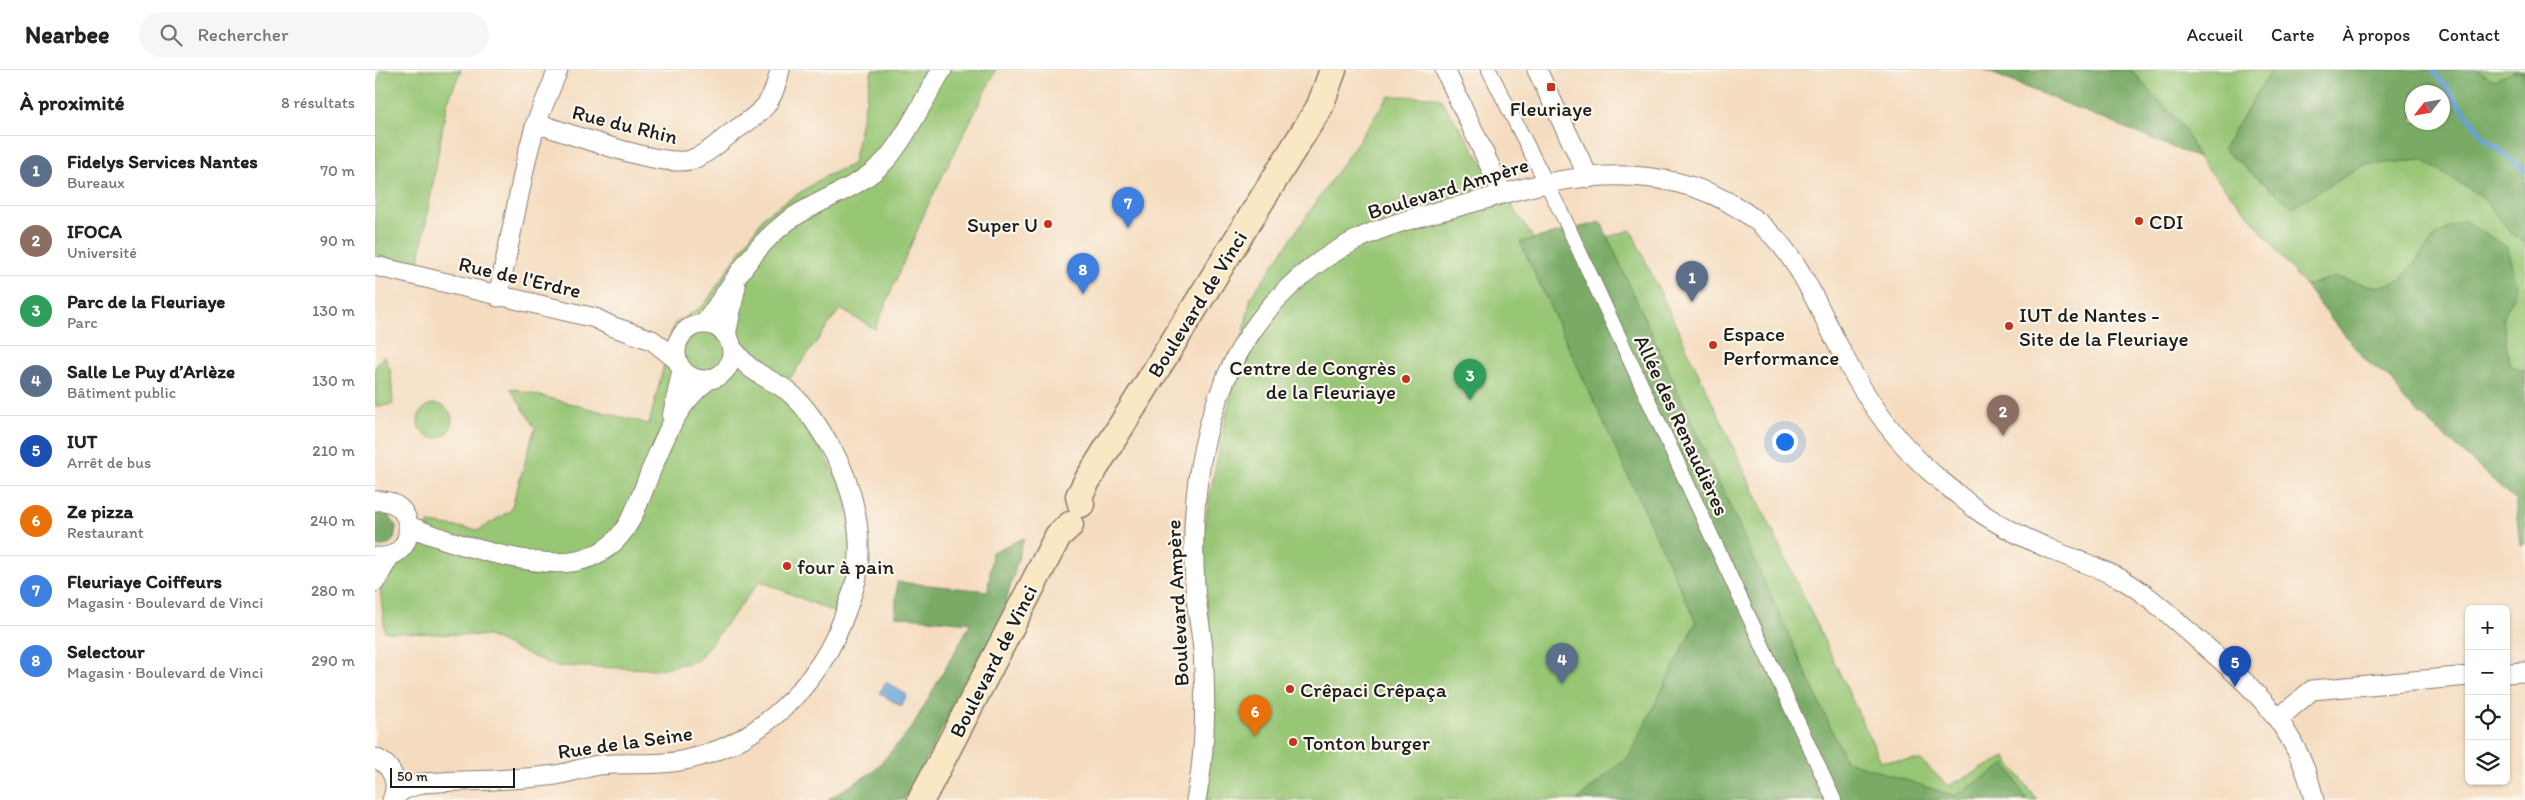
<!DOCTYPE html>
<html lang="fr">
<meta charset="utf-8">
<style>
body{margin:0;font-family:Itim,sans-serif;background:#f6f6f6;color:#222}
.controls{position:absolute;right:15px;bottom:15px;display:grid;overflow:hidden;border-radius:8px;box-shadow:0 1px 4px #0004}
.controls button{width:45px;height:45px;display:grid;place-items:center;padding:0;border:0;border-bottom:1px solid #e0e0e0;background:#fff;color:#222;font:25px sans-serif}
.compass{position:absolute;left:2030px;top:15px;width:45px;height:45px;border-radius:50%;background:#fff;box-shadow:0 1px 4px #0004;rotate:239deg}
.scale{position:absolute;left:15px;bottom:12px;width:125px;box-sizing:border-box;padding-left:5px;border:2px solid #1c1c1c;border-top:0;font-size:14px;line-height:18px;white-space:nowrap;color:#1c1c1c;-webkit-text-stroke:4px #fbf7ec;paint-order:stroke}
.you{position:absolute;left:1409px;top:371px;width:18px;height:18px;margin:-12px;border:4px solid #fff;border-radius:50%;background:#1a73e8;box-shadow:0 0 0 8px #1a73e833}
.badge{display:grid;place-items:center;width:32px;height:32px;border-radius:50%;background:#c8321e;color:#fff;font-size:16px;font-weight:700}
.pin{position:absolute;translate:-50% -41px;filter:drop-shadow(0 1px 2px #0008)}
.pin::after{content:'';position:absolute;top:26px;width:18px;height:15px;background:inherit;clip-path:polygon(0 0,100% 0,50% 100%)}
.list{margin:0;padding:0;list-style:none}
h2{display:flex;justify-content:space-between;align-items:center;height:65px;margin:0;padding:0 20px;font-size:21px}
h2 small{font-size:16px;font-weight:400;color:#767676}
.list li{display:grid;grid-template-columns:32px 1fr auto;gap:15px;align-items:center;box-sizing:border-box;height:70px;padding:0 20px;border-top:1px solid #e0e0e0}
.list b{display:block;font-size:19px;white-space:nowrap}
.list p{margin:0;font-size:16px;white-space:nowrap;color:#767676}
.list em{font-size:16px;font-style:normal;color:#767676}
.icon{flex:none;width:28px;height:28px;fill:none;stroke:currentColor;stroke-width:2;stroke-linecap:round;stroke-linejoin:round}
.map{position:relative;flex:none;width:2150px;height:730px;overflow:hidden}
header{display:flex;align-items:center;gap:30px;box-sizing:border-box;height:70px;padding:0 25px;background:#fff;border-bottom:1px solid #e0e0e0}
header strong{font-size:24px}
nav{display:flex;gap:28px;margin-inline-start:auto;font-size:18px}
.search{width:350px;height:45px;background:#f6f6f6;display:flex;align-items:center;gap:12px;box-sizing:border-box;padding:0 18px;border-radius:28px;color:#767676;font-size:19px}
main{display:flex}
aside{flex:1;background:#fff}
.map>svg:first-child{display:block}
.green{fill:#97c675;stroke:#5a7148;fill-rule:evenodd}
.forest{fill:#79ab66;stroke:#4a6441;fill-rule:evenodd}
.water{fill:#67a1d7;stroke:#425e7a}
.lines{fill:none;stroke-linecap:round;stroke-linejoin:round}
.stream{stroke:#67a1d7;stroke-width:5}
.pedestrian-casing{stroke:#887c6e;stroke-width:16}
.minor-casing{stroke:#887c6e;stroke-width:21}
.secondary-casing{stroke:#887c6e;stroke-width:29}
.pedestrian{stroke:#fff;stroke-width:14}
.minor{stroke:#fff;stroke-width:19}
.secondary{stroke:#fae7c3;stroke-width:26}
.poi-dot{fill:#c8321e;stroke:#fbf7ec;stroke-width:2}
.labels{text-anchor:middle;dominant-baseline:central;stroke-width:4.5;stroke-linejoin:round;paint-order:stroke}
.poi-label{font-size:21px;fill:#1c1c1c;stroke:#fbf7ec;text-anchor:start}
.street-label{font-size:21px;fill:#1c1c1c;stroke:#fbf7ec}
</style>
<header>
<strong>Nearbee</strong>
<div class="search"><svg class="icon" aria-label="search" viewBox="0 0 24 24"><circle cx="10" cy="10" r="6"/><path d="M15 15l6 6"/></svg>Rechercher</div>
<nav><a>Accueil</a><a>Carte</a><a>À propos</a><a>Contact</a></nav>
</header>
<main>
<aside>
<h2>À proximité<small>8 résultats</small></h2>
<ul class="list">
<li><span class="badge" style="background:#5c6f8a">1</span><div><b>Fidelys Services Nantes</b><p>Bureaux</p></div><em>70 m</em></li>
<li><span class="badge" style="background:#8d6e63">2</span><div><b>IFOCA</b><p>Université</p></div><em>90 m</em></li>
<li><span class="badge" style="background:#2e9e5b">3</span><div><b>Parc de la Fleuriaye</b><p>Parc</p></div><em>130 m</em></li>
<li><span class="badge" style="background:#5c6f8a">4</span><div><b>Salle Le Puy d’Arlèze</b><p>Bâtiment public</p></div><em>130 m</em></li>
<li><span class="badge" style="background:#1a4fb4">5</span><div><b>IUT</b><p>Arrêt de bus</p></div><em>210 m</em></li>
<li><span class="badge" style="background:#e8710a">6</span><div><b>Ze pizza</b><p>Restaurant</p></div><em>240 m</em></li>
<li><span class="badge" style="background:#3f7fe0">7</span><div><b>Fleuriaye Coiffeurs</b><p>Magasin · Boulevard de Vinci</p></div><em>280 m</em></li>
<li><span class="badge" style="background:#3f7fe0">8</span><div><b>Selectour</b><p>Magasin · Boulevard de Vinci</p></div><em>290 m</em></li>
</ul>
</aside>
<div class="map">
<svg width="2150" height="730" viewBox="0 0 2150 730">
<rect width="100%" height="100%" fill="#fbf7ec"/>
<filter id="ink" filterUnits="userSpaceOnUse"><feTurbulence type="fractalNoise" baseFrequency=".02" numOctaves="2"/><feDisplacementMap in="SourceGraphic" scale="10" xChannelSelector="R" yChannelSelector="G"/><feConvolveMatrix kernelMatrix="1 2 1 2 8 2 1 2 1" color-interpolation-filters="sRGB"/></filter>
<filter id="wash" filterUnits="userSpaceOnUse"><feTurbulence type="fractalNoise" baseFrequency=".0096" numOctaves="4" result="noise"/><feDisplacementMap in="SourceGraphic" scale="20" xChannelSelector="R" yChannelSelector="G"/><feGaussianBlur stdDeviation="1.12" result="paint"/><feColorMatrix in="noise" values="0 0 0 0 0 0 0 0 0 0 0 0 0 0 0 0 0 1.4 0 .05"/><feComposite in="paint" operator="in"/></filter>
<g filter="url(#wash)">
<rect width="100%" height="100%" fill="#f5dcc0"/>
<!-- green -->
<path class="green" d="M 6,0 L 86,0 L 72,33 L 43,197 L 0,184 L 0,22 Z
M 497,0 L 621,0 L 553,135 L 500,259 L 465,239 L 403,325 L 436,359 L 471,424 L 478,501 L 459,542 L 385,511 L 322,591 L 283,599 L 179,596 L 113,566 L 10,562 L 5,518 L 54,453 L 104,460 L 136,440 L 160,358 L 135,318 L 274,354 L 299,254 L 329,235 L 390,145 L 449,107 L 478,94 Z
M 1629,0 L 2150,0 L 2150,414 L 1951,210 L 1930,216 L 1872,143 L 1823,88 L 1816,74 ZM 2038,22 L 2068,22 L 2068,52 L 2038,52 Z
M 1014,26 L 1064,27 L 1170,186 L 1256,160 L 1506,691 L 1546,690 L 1573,716 L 1630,687 L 1662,730 L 827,730 L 836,572 L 826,488 L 833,433 L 876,227 Z
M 9,285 L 16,302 L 18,334 L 0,337 L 0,297 Z
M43 351a17 17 0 1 1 34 0a17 17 0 1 1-34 0Z"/>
<!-- forest -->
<path class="forest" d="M 1609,0 L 1756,0 L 1810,59 L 1823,88 Z
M 1896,0 L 2100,0 L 2119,10 L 2142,1 L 2150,2 L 2150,173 L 2135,162 L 2106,126 L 2047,90 L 1990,95 L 1917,137 L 1848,79 ZM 2038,22 L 2068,22 L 2068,52 L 2038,52 Z
M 2088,150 L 2132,177 L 2141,214 L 2138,229 L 2128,247 L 2134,294 L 2150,302 L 2150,474 L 2145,475 L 2140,430 L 2029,330 L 2017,310 L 1990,290 L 1930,216 L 1960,207 L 2003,217 L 2025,211 L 2061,165 Z
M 1226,152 L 1471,691 L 1580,726 L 1631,694 L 1652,730 L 1202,730 L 1254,686 L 1321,552 L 1145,172 Z
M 0,443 L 13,445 L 21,456 L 19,469 L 13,475 L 0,477 Z
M 649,468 L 626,550 L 529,730 L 452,730 L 499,701 L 537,657 L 596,553 L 520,546 L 522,512 L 613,521 L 617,482 Z"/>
<!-- water -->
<path class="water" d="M 511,612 L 532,625 L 526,636 L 504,623 Z"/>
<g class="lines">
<!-- stream -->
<path class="stream" d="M 2058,0 L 2109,67 L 2150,101"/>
</g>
</g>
<g filter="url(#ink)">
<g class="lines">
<!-- pedestrian casing -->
<g class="pedestrian-casing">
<path id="pedestrian" d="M 1114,0 L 1188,146 L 1459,730"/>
</g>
<!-- minor casing -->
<g class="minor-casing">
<path id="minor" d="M 1070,0 L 1128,124
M 1162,0 L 1214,108
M 161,53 C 193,63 288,98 315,90 C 332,85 345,71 359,61 C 388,41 397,36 405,0
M 0,196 L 220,248 L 236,256 L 277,270 L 302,290
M 123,227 L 152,86 L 161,53 L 183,0
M301 282a28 28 0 1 1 56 0a28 28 0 1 1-56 0Z
M 329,254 C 354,220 376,179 410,153 C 441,129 483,120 510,91 C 532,67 549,28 567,0
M 351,265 L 361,216
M 297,347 L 307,300
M 0,431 C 44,426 45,492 0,487
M 34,456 C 71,472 163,500 202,491 C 213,489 225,483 233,477 C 257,460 266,424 277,398 C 291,365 303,332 333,310
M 0,512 L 15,486
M 2131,603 L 2150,602
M 1904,648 L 1937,620 L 2094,606
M 0,688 C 17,695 25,713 17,730
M 18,728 L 28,720 L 47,713 C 91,710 137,711 181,705 C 195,703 209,697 224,695 C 251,692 278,696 305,691 C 383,677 446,614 471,541 C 475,529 480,517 482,506 C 489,465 478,416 458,381 C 446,361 432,337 414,322 C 404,314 391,309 380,301 C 371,296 364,286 357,278
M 821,730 C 831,682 831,629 828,580 C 826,558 821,537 820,515 C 811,377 849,237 981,170 C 1025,148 1076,140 1124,125 C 1211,99 1309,92 1383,152 C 1423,184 1441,233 1464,277 C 1489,327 1522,375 1566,411 C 1578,420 1590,431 1602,440 C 1624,456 1652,469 1677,480 C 1700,490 1724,497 1746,509 C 1770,522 1792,543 1813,561 C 1871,612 1922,651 1939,730"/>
</g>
<!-- secondary casing -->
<g class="secondary-casing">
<path id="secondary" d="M 706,434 L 704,426 L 712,411 L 945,36 L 958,0
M 546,730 L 683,466 L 695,455"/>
</g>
<!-- pedestrian -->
<use href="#pedestrian" class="pedestrian"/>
<!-- minor -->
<use href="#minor" class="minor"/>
<!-- secondary -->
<use href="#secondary" class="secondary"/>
</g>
</g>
<!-- markers -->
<g class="poi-dot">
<rect x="1171" y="12" width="10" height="10" rx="2.5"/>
<circle cx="1764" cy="151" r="5"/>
<circle cx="673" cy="154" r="5"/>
<circle cx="1634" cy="256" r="5"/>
<circle cx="1338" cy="275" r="5"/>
<circle cx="1031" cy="309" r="5"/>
<circle cx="412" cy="496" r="5"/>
<circle cx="915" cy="619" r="5"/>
<circle cx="918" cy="672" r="5"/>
</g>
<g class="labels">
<!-- poi labels -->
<g class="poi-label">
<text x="1176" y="38" text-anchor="middle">Fleuriaye</text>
<text x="1774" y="151">CDI</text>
<text x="663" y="154" text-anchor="end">Super U</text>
<text x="1644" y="244">IUT de Nantes -<tspan x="1644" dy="24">Site de la Fleuriaye</tspan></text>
<text x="1348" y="263">Espace<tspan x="1348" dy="24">Performance</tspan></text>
<text x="1021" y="297" text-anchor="end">Centre de Congrès<tspan x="1021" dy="24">de la Fleuriaye</tspan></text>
<text x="422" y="496">four à pain</text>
<text x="925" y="619">Crêpaci Crêpaça</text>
<text x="928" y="672">Tonton burger</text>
</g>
<!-- street labels -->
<g class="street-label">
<text transform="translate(250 54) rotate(14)">Rue du Rhin</text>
<text transform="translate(1073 118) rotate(-17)">Boulevard Ampère</text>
<text transform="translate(145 207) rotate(13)">Rue de l'Erdre</text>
<text transform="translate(822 234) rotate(-58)">Boulevard de Vinci</text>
<text transform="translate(1307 355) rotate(65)">Allée des Renaudières</text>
<text transform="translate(802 533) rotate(-93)">Boulevard Ampère</text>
<text transform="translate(618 591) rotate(-63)">Boulevard de Vinci</text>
<text transform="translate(250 672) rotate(-8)">Rue de la Seine</text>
</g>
</g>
</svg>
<div class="controls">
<button>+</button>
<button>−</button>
<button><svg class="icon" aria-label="locate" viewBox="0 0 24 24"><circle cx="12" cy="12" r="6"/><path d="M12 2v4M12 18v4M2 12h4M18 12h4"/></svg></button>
<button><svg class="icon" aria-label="layers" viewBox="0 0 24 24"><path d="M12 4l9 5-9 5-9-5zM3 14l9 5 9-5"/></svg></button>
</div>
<svg class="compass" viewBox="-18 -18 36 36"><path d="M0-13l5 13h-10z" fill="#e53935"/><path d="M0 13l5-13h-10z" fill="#767676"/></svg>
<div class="scale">50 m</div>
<div class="you"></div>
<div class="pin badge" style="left:1317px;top:232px;background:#5c6f8a">1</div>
<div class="pin badge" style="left:1628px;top:366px;background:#8d6e63">2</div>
<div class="pin badge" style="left:1095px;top:330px;background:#2e9e5b">3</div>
<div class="pin badge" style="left:1187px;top:614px;background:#5c6f8a">4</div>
<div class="pin badge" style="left:1860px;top:617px;background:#1a4fb4">5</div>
<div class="pin badge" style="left:880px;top:666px;background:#e8710a">6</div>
<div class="pin badge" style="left:753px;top:158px;background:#3f7fe0">7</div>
<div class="pin badge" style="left:708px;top:224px;background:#3f7fe0">8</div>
</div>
</main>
